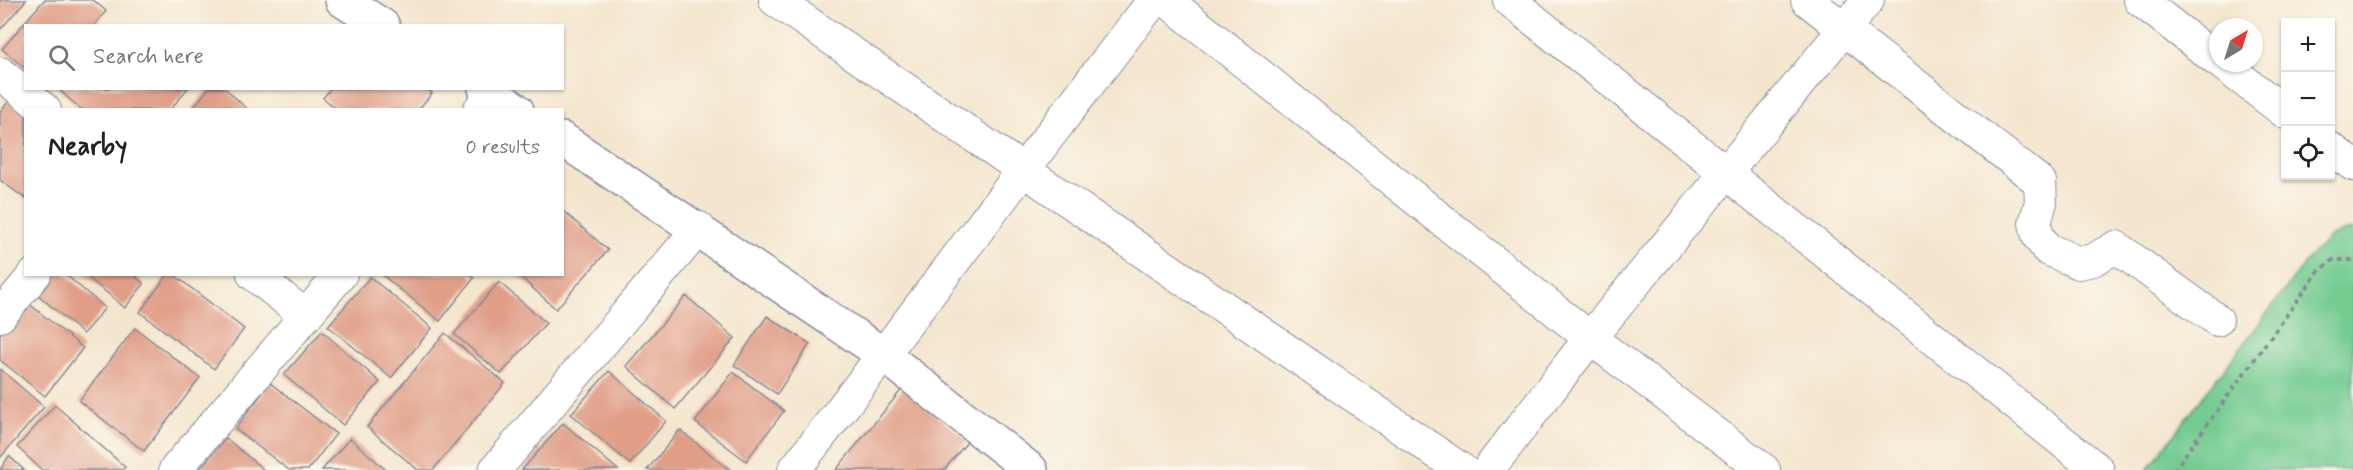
<!DOCTYPE html>
<meta charset="utf-8">
<style>
body{margin:0;font-family:Mynerve,sans-serif;background:#f6f6f6;color:#222}
.controls{position:absolute;right:18px;top:18px;display:grid;overflow:hidden;border-radius:0px;box-shadow:0 2px 4px #0004}
.controls button{width:54px;height:54px;display:grid;place-items:center;padding:0;border:0;border-bottom:2px solid #e0e0e0;background:#fff;color:#222;font:30px sans-serif}
.compass{position:absolute;left:2209px;top:18px;width:54px;height:54px;border-radius:50%;background:#fff;box-shadow:0 2px 4px #0004;rotate:38deg}
.list{margin:0;padding:0;list-style:none}
h2{display:flex;justify-content:space-between;align-items:center;height:78px;margin:0;padding:0 24px;font-size:26px}
h2 small{font-size:20px;font-weight:400;color:#767676}
.icon{flex:none;width:33px;height:33px;fill:none;stroke:currentColor;stroke-width:2;stroke-linecap:round;stroke-linejoin:round}
.map{position:relative;flex:none;width:2353px;height:470px;overflow:hidden}
.search{position:absolute;background:#fff;box-shadow:0 2px 4px #0004;left:24px;top:24px;width:540px;height:66px;display:flex;align-items:center;gap:15px;box-sizing:border-box;padding:0 21px;border-radius:0px;color:#767676;font-size:22px}
.panel{position:absolute;background:#fff;box-shadow:0 2px 4px #0004;left:24px;top:108px;width:540px;height:168px;border-radius:0px}
.map>svg:first-child{display:block}
.green{fill:#74cc91;stroke:#487e78;stroke-width:1.5}
.building{fill:#e09e87}
.lines{fill:none;stroke-linecap:round;stroke-linejoin:round}
.street-casing{stroke:#888a96;stroke-width:34}
.secondary-casing{stroke:#888a96;stroke-width:36}
.path{stroke:#888a96;stroke-width:4;stroke-dasharray:4.5 4.5;stroke-linecap:butt}
.street{stroke:#fff;stroke-width:32}
.secondary{stroke:#fff;stroke-width:33}
</style>
<div class="map">
<svg width="2353" height="470" viewBox="0 0 2353 470">
<rect width="100%" height="100%" fill="#fbf7ec"/>
<filter id="ink" filterUnits="userSpaceOnUse"><feTurbulence type="fractalNoise" baseFrequency=".0167" numOctaves="2"/><feDisplacementMap in="SourceGraphic" scale="12" xChannelSelector="R" yChannelSelector="G"/><feConvolveMatrix kernelMatrix="1 2 1 2 8 2 1 2 1" color-interpolation-filters="sRGB"/></filter>
<filter id="wash" filterUnits="userSpaceOnUse"><feTurbulence type="fractalNoise" baseFrequency=".008" numOctaves="4" result="noise"/><feDisplacementMap in="SourceGraphic" scale="24" xChannelSelector="R" yChannelSelector="G"/><feGaussianBlur stdDeviation="1.35" result="paint"/><feColorMatrix in="noise" values="0 0 0 0 0 0 0 0 0 0 0 0 0 0 0 0 0 1.4 0 .05"/><feComposite in="paint" operator="in"/></filter>
<g filter="url(#wash)">
<rect width="100%" height="100%" fill="#f4e6ce"/>
<!-- green -->
<path class="green" d="M 2350,229 L 2353,230 L 2353,470 L 2147,470 L 2310,257 L 2330,237 Z"/>
<g id="blocks">
<!-- building -->
<path class="building" d="M 0,0 L 26,0 L 0,30 Z
M 44,0 L 93,0 L 106,11 L 94,26 L 26,26 L 26,69 L 2,49 Z
M 57,88 L 188,88 L 170,110 L 82,110 Z
M 209,88 L 225,88 L 248,110 L 191,110 Z
M 331,88 L 426,88 L 432,93 L 418,110 L 338,110 L 323,98 Z
M 9,101 L 26,113 L 26,199 L 0,180 L 0,112 Z
M 562,210 L 608,250 L 556,309 L 517,274 L 562,274 Z
M 52,274 L 65,274 L 105,308 L 83,334 L 36,293 Z
M 84,274 L 133,274 L 144,284 L 125,308 Z
M 168,274 L 173,274 L 244,329 L 214,369 L 140,312 Z
M 381,274 L 469,274 L 474,278 L 440,321 Z
M 370,277 L 432,328 L 391,378 L 328,326 Z
M 499,282 L 546,323 L 501,374 L 454,334 Z
M 686,296 L 735,338 L 675,409 L 626,366 Z
M 27,302 L 83,348 L 45,396 L 0,360 L 0,334 Z
M 767,316 L 810,344 L 777,394 L 734,365 Z
M 135,328 L 200,378 L 144,451 L 79,401 Z
M 322,331 L 380,382 L 343,425 L 284,375 Z
M 445,333 L 505,383 L 433,470 L 418,470 L 367,427 Z
M 0,369 L 44,407 L 0,458 Z
M 609,371 L 666,421 L 630,464 L 571,414 Z
M 733,372 L 784,411 L 746,461 L 695,422 Z
M 270,383 L 336,434 L 308,470 L 289,470 L 235,429 Z
M 903,388 L 968,441 L 944,470 L 836,470 Z
M 55,405 L 125,467 L 122,470 L 42,470 L 17,447 Z
M 563,423 L 618,470 L 522,470 Z
M 680,430 L 730,470 L 647,470 Z
M 226,438 L 264,470 L 199,470 Z
M 350,438 L 386,470 L 322,470 Z
M 9,456 L 24,470 L 0,470 Z"/>
</g>
</g>
<g filter="url(#ink)">
<use href="#blocks" fill-opacity="0" stroke="#888a96" stroke-width="1.5"/>
<g class="lines">
<!-- street casing -->
<g class="street-casing">
<path id="street" d="M 775,0 L 1462,470
M 1166,0 L 1590,338 L 1764,470
M 1509,0 L 2098,470
M 1807,0 L 2040,182 L 2041,202 L 2035,223 L 2038,236 L 2047,249 L 2079,263 L 2093,260 L 2116,247 L 2217,320
M 2140,0 L 2218,61
M 2221,63 L 2286,113
M 0,73 L 45,110
M 479,110 L 492,93
M 2330,148 L 2353,165
M 253,274 L 306,316
M 0,316 L 35,274
M 175,470 L 341,274
M 495,470 L 699,228
M 794,470 C 916,315 1032,155 1154,0
M 1488,470 L 1590,338 L 1868,0"/>
</g>
<!-- secondary casing -->
<g class="secondary-casing">
<path id="secondary" d="M 342,0 L 383,26
M 485,88 L 517,110
M 562,139 L 884,355 L 1031,470"/>
</g>
<!-- path -->
<path class="path" d="M 2174,470 L 2318,272 L 2333,260 L 2353,260"/>
<!-- street -->
<use href="#street" class="street"/>
<!-- secondary -->
<use href="#secondary" class="secondary"/>
</g>
</g>
</svg>
<div class="controls">
<button>+</button>
<button>−</button>
<button><svg class="icon" aria-label="locate" viewBox="0 0 24 24"><circle cx="12" cy="12" r="6"/><path d="M12 2v4M12 18v4M2 12h4M18 12h4"/></svg></button>
</div>
<svg class="compass" viewBox="-18 -18 36 36"><path d="M0-13l5 13h-10z" fill="#e53935"/><path d="M0 13l5-13h-10z" fill="#767676"/></svg>
<div class="search"><svg class="icon" aria-label="search" viewBox="0 0 24 24"><circle cx="10" cy="10" r="6"/><path d="M15 15l6 6"/></svg>Search here</div>
<section class="panel">
<h2>Nearby<small>0 results</small></h2>
<ul class="list">
</ul>
</section>
</div>
